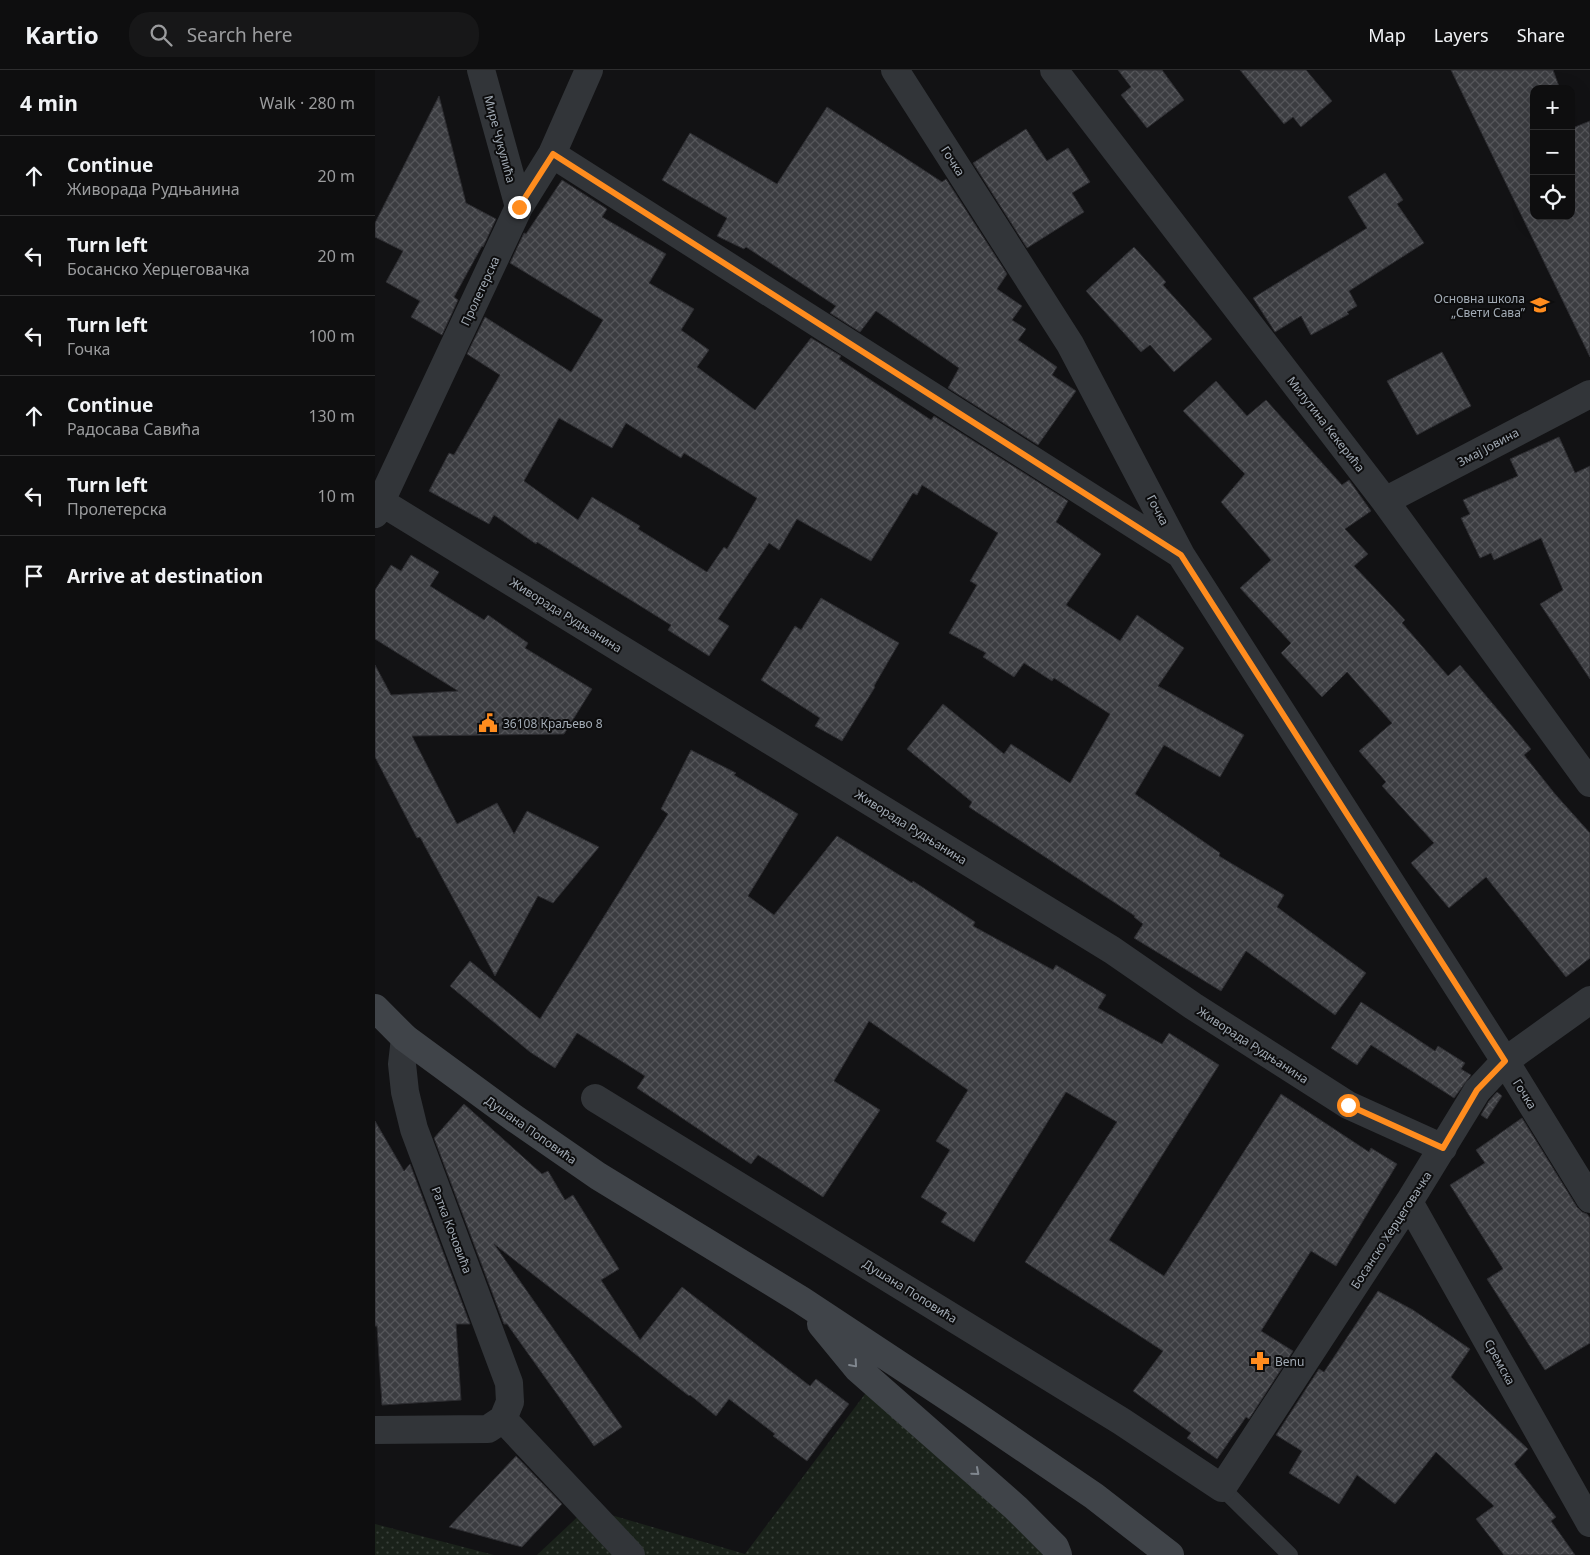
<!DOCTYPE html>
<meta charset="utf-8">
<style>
body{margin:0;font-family:"Noto Sans",sans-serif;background:#171718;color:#f1f3f6}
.controls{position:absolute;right:15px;top:15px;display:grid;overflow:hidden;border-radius:10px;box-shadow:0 5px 20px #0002}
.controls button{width:45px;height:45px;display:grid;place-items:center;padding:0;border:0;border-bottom:1px solid #2e2e2f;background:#0e0e0f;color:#f1f3f6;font:25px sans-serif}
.stop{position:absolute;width:15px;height:15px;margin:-11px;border:4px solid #ff8c1e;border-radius:50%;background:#fff}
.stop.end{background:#ff8c1e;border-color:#fff;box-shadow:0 1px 5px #0008}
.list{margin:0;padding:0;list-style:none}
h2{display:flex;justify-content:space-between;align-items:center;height:65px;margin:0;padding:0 20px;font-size:21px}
h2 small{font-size:16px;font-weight:400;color:#9b9c9e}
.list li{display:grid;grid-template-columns:32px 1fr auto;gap:15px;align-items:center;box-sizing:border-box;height:80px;padding:0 20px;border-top:1px solid #2e2e2f}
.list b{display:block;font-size:19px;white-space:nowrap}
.list p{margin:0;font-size:16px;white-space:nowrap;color:#9b9c9e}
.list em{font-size:16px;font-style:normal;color:#9b9c9e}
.icon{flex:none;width:28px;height:28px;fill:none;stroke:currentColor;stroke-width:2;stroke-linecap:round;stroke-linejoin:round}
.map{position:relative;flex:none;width:1215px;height:1485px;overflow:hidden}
header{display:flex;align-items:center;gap:30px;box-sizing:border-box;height:70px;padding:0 25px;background:#0e0e0f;border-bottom:1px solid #2e2e2f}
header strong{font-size:24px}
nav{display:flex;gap:28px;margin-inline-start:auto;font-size:18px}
.search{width:350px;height:45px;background:#171718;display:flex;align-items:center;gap:12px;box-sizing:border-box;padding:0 18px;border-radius:20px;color:#9b9c9e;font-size:19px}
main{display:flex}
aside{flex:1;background:#0e0e0f}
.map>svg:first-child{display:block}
.grass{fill:url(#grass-dots)}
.building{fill:url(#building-cross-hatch);stroke:#2c2c30;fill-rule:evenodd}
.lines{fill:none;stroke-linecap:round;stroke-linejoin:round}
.service{stroke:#323539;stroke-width:16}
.minor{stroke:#323539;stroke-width:28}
.secondary{stroke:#404449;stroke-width:28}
.oneway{stroke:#80878f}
.route{stroke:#ff8c1e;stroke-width:6}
.labels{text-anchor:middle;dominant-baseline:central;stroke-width:4;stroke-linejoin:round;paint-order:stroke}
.street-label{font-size:12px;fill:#a2abb5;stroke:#0d0d0e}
.poi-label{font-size:12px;fill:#a2abb5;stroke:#0d0d0e;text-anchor:start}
</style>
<header>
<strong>Kartio</strong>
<div class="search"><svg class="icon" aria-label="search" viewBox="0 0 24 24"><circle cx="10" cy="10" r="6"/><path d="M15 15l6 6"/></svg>Search here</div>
<nav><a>Map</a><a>Layers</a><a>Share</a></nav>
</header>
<main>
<aside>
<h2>4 min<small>Walk · 280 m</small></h2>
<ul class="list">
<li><svg class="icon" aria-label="ahead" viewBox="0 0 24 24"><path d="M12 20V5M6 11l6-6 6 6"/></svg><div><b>Continue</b><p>Живорада Рудњанина</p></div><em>20 m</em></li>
<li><svg class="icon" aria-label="left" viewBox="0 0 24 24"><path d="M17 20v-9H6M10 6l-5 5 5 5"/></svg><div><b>Turn left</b><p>Босанско Херцеговачка</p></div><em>20 m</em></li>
<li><svg class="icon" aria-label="left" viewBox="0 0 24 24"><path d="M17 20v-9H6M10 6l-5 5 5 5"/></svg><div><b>Turn left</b><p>Гочка</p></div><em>100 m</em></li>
<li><svg class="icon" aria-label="ahead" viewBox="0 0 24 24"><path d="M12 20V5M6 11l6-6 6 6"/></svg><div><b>Continue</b><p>Радосава Савића</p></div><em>130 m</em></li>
<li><svg class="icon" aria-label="left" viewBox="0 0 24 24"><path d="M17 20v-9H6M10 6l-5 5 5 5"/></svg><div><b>Turn left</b><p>Пролетерска</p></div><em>10 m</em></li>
<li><svg class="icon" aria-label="arrive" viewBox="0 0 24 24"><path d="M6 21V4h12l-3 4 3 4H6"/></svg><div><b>Arrive at destination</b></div></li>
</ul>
</aside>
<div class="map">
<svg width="1215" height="1485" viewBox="0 0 1215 1485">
<defs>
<pattern id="grass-dots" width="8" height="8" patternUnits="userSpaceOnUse" patternTransform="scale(1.25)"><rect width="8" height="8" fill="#1a221a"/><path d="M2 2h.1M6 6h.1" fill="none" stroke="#383f39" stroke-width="1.8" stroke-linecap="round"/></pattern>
<pattern id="building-cross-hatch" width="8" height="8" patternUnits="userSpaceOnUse" patternTransform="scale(1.25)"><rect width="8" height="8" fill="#3c3d41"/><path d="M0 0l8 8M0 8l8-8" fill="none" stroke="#55565a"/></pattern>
</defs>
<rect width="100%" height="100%" fill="#121214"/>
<!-- grass -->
<path class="grass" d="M 499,1312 L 683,1485 L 162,1485 L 212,1438 L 370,1484 Z
M 0,1454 L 119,1485 L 0,1485 Z"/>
<!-- building -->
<path class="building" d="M 743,0 L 787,0 L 809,30 L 772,58 L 746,25 L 756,17 Z
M 865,0 L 931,0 L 957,31 L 926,57 L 918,47 L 909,54 Z
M 1076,0 L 1178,0 L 1185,19 L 1159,19 L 1159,146 L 1196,146 L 1196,47 L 1200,57 L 1215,51 L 1215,287 Z
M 64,26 L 91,133 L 121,149 L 108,177 L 107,176 L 79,227 L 83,230 L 67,265 L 36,247 L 45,231 L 11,212 L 28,181 L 0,167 L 0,153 Z
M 452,37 L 567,112 L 571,109 L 632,204 L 622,219 L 647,236 L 637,250 L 651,259 L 643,270 L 682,297 L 677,305 L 701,321 L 663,375 L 573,318 L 584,298 L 558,280 L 501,241 L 485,262 L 455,243 L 461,236 L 371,177 L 369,179 L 342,166 L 352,148 L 287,110 L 315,63 L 402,114 Z
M 651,59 L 672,91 L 693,78 L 715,112 L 697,123 L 709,142 L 652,178 L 598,93 Z
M 1010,103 L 1028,130 L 1022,134 L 1049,173 L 974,221 L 982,236 L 972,242 L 974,244 L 936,265 L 926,246 L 900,262 L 878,228 L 992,158 L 973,127 Z
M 187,110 L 232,139 L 227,147 L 291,184 L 274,213 L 319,239 L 306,260 L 334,280 L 322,297 L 380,340 L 436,268 L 466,286 L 464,289 L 556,350 L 559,346 L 693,431 L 681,452 L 726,484 L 691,535 L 745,571 L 762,545 L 809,578 L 783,616 L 869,665 L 845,707 L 789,675 L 760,724 L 845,783 L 844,786 L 909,825 L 902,837 L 991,903 L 960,945 L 871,881 L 846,921 L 759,868 L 768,854 L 759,847 L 760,846 L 594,737 L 597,732 L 532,679 L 568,634 L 629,684 L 636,674 L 695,713 L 735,644 L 679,608 L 677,611 L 649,593 L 639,607 L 608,587 L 611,583 L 574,563 L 602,515 L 595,511 L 623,463 L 547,415 L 542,425 L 538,423 L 496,491 L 422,449 L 404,480 L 394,473 L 343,549 L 354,556 L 334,586 L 293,560 L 296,555 L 162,472 L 161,474 L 119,445 L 114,454 L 54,421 L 74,383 L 79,385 L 125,305 L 92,284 L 110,247 L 196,302 L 228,250 L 135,193 L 149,163 L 151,164 ZM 184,348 L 237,378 L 251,353 L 306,388 L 309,383 L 382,428 L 352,479 L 349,477 L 332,502 L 263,459 L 265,456 L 217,427 L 203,450 L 149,411 Z
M 759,177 L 791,212 L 788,215 L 837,269 L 799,302 L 775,275 L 766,282 L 711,221 Z
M 1067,282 L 1096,336 L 1042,365 L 1012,311 Z
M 841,311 L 872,346 L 891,330 L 967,415 L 974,410 L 996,441 L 970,459 L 993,484 L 979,496 L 1030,550 L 1027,553 L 1073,606 L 1085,595 L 1156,679 L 1149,685 L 1180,724 L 1215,763 L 1215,888 L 1191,907 L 1111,807 L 1074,838 L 1036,793 L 1059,773 L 1007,716 L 1011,712 L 984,681 L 1017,653 L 972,602 L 947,627 L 906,583 L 916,573 L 865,518 L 896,490 L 846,432 L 870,404 L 808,341 Z
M 1184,367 L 1200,403 L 1215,396 L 1215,609 L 1165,534 L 1188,520 L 1166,468 L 1119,490 L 1116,483 L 1105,488 L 1086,448 L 1095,444 L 1088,430 L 1143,406 L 1135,389 Z
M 36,485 L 64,502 L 55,516 L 109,550 L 113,545 L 153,573 L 150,578 L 217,619 L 189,664 L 37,666 L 82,754 L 122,733 L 139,764 L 152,741 L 224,777 L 178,833 L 163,826 L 120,906 L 45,767 L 42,768 L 0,687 L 0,595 L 16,625 L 83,621 L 0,569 L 0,520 L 16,495 L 26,501 Z
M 446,528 L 524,573 L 499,616 L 500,617 L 467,671 L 440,656 L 445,648 L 386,610 L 420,556 L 426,560 Z
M 316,680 L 361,703 L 359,705 L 423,744 L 373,826 L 399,845 L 462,766 L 537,813 L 538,811 L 600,852 L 598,856 L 678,900 L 681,895 L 731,925 L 723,938 L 787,974 L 794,963 L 844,995 L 734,1170 L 789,1206 L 906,1024 L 994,1082 L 996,1078 L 1022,1094 L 961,1196 L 936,1181 L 886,1261 L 918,1281 L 874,1349 L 871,1347 L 842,1389 L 812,1368 L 816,1363 L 758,1321 L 788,1281 L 650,1192 L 742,1052 L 691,1022 L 599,1172 L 566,1152 L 572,1143 L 546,1127 L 575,1080 L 561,1071 L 593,1020 L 494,951 L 459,1011 L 505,1040 L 448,1127 L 383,1085 L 376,1094 L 262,1018 L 270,1006 L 202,963 L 180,998 L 155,982 L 75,916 L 95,891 L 165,949 L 293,744 L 286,739 Z
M 986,932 L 1060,981 L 1063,976 L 1090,993 L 1086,999 L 1096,1005 L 1079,1028 L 996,975 L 982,995 L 956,978 Z
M 1122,1022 L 1127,1026 L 1112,1049 L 1106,1045 L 1114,1031 Z
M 89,1034 L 167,1104 L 173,1101 L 190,1130 L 198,1125 L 244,1199 L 226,1210 L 265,1270 L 307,1217 L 435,1316 L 441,1309 L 474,1334 L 432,1391 L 398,1366 L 400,1364 L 354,1329 L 341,1346 L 315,1325 L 314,1326 L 119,1174 L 247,1357 L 219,1376 L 132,1254 L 129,1254 L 59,1068 Z
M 1147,1048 L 1202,1137 L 1207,1142 L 1212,1144 L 1215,1148 L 1215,1273 L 1170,1300 L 1112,1209 L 1128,1199 L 1075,1115 L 1110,1093 L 1101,1080 Z
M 0,1051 L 29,1101 L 35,1094 L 95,1254 L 81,1254 L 86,1330 L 7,1335 L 2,1256 L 0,1256 Z
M 1003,1221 L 1038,1240 L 1095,1279 L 1076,1307 L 1153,1379 L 1139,1394 L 1181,1447 L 1176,1451 L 1200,1485 L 1129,1485 L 1101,1449 L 1119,1436 L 1061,1382 L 1020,1434 L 982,1405 L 964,1434 L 914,1403 L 927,1381 L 901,1365 L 944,1299 L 949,1302 Z
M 141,1386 L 187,1434 L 147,1477 L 74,1457 Z"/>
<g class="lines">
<!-- service -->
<path class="service" d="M 847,1418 L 915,1485"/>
<!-- minor -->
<path class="minor" d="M 106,0 L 144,137
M 520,0 L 695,274 L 806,485 L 1130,991 L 1215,1129
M 679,0 L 1010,431 L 1215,713
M 177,84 L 805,484
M 1010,431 L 1215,324
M 6,432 L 737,880 L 818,936 L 973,1035 L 1068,1078
M 0,444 L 144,137 L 177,84 L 214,0
M 220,1028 L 746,1351 L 847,1418 L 1034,1132 L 1102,1021 L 1130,991 L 1215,930
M 1034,1132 L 1215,1453
M 128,1349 L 256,1485
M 0,1360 L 113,1359 L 128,1349 L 135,1332 L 134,1313 L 39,1059 L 30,1022 L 27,994 L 30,968"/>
<!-- secondary -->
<path class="secondary" d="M 0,938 L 30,968 L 139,1048 L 223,1106 L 426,1230 L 597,1343 L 719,1426 L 795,1485
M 446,1254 L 483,1299 L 641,1438 L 680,1477 L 683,1485"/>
</g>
<!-- one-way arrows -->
<defs><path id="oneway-chevron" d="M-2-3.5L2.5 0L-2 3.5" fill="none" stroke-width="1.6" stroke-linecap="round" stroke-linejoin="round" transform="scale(1.25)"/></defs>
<g class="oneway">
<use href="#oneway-chevron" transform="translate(479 1294) rotate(49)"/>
<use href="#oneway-chevron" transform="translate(601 1402) rotate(41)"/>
</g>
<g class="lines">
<!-- route -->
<path class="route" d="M 144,137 L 178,84 L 806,485 L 1130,991 L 1102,1020 L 1068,1078 L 973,1035"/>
</g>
<!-- icons -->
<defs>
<g id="school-bare" transform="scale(1.5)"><path d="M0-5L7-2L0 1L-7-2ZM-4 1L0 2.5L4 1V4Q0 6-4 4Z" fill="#ff8c1e" stroke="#0d0d0e" stroke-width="2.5" paint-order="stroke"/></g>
<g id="civic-bare" transform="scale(1.5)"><path d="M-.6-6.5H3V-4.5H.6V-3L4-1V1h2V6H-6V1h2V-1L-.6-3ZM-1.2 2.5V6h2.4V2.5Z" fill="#ff8c1e" stroke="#0d0d0e" stroke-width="2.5" paint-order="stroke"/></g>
<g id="pharmacy-bare" transform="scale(1.5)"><path d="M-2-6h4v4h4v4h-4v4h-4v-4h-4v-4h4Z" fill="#ff8c1e" stroke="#0d0d0e" stroke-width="2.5" paint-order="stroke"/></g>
</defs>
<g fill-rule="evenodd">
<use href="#school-bare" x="1165" y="235"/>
<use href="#civic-bare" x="113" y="653"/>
<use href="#pharmacy-bare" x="885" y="1291"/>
</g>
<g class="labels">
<!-- street labels -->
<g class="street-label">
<text transform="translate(125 69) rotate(75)">Мире Чукулића</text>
<text transform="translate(578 91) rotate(57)">Гочка</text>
<text transform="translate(105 221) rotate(-65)">Пролетерска</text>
<text transform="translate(951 354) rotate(52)">Милутина Кекерића</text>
<text transform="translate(1113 377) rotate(-28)">Змај Јовина</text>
<text transform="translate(783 440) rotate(62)">Гочка</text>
<text transform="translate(191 545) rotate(32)">Живорада Рудњанина</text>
<text transform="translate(536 757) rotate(32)">Живорада Рудњанина</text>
<text transform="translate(878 975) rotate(33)">Живорада Рудњанина</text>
<text transform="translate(1150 1024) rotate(58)">Гочка</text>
<text transform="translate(156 1060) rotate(35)">Душана Поповића</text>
<text transform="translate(77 1160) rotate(69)">Ратка Кочовића</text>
<text transform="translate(1016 1160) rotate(-57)">Босанско Херцеговачка</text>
<text transform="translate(535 1221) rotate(32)">Душана Поповића</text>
<text transform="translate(1125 1292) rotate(61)">Сремска</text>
</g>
<!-- poi labels -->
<g class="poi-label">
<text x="1150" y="228" text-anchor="end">Основна школа<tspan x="1150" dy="14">„Свети Сава”</tspan></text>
<text x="128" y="653">36108 Краљево 8</text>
<text x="900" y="1291">Benu</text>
</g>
</g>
</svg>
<div class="controls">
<button>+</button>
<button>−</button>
<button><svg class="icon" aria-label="locate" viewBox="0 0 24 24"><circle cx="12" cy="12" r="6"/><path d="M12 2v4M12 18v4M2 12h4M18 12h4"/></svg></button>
</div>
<div class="stop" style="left:973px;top:1035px"></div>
<div class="stop end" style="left:144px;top:137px"></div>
</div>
</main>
